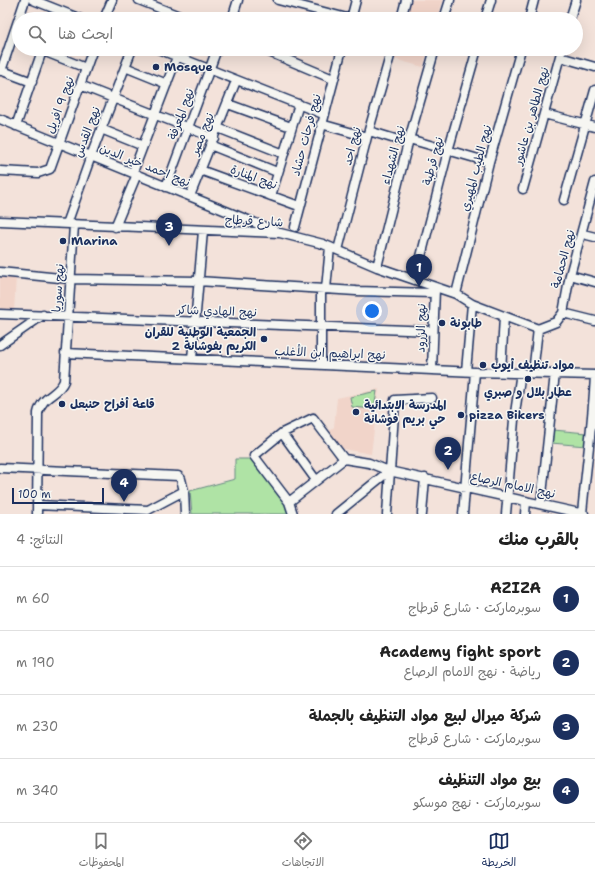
<!DOCTYPE html>
<html lang="ar">
<meta charset="utf-8">
<style>
body{margin:0;font-family:"Shantell Sans","Playpen Sans Arabic",sans-serif;background:#f2f2f2;color:#222;direction:rtl}
.scale{position:absolute;left:12px;bottom:10px;width:92px;box-sizing:border-box;padding-left:4px;border:2px solid #1b2f5e;border-top:0;font-size:11px;line-height:14px;white-space:nowrap;color:#1b2f5e;-webkit-text-stroke:3px #f6f6f2;paint-order:stroke}
.you{position:absolute;left:372px;top:311px;width:14px;height:14px;margin:-10px;border:3px solid #fff;border-radius:50%;background:#1a73e8;box-shadow:0 0 0 6px #1a73e833}
.badge{display:grid;place-items:center;width:26px;height:26px;border-radius:50%;background:#1b2f5e;color:#fff;font-size:13px;font-weight:700}
.pin{position:absolute;translate:-50% -33px;filter:drop-shadow(0 1px 2px #0008)}
.pin::after{content:'';position:absolute;top:21px;width:14px;height:12px;background:inherit;clip-path:polygon(0 0,100% 0,50% 100%)}
.list{margin:0;padding:0;list-style:none}
h2{display:flex;justify-content:space-between;align-items:center;height:52px;margin:0;padding:0 16px;font-size:17px}
h2 small{font-size:13px;font-weight:400;color:#767676}
.list li{display:grid;grid-template-columns:26px 1fr auto;gap:12px;align-items:center;box-sizing:border-box;height:64px;padding:0 16px;border-top:1px solid #e0e0e0}
.list b{display:block;font-size:15px;white-space:nowrap}
.list p{margin:0;font-size:13px;white-space:nowrap;color:#767676}
.list em{font-size:13px;font-style:normal;color:#767676}
.icon{flex:none;width:22px;height:22px;fill:none;stroke:currentColor;stroke-width:2;stroke-linecap:round;stroke-linejoin:round}
.map{position:relative;flex:none;width:595px;height:514px;overflow:hidden;direction:ltr}
.search{position:absolute;background:#fff;box-shadow:0 4px 16px #0002;left:12px;right:12px;top:12px;height:44px;display:flex;align-items:center;gap:10px;box-sizing:border-box;padding:0 14px;border-radius:22px;color:#767676;font-size:15px}
.sheet{height:308px;background:#fff}
nav{display:flex;justify-content:space-around;align-items:center;box-sizing:border-box;height:56px;border-top:1px solid #e0e0e0;background:#fff;font-size:11px;color:#767676}
nav a{display:grid;justify-items:center;gap:2px}
nav .on{color:#1b2f5e}
.map>svg:first-child{display:block}
.built{fill:#f1d4c9}
.garden{fill:#afe3a5;stroke:#658982}
.lines{fill:none;stroke-linecap:round;stroke-linejoin:round}
.minor-casing{stroke:#1b2f5e;stroke-width:11}
.minor{stroke:#f6f6f2;stroke-width:8}
.poi-dot{fill:#1b2f5e;stroke:#f6f6f2;stroke-width:1.5}
.labels{text-anchor:middle;dominant-baseline:central;stroke-width:3;stroke-linejoin:round;paint-order:stroke}
.poi-label{font-size:12px;font-weight:bold;fill:#1b2f5e;stroke:#f6f6f2;text-anchor:start}
.street-label{font-size:12px;fill:#1b2f5e;stroke:#f6f6f2}
</style>
<div class="map">
<svg width="595" height="514" viewBox="0 0 595 514">
<rect width="100%" height="100%" fill="#f3e2da"/>
<filter id="ink" filterUnits="userSpaceOnUse"><feTurbulence type="fractalNoise" baseFrequency=".025" numOctaves="2"/><feDisplacementMap in="SourceGraphic" scale="8" xChannelSelector="R" yChannelSelector="G"/><feConvolveMatrix kernelMatrix="1 2 1 2 8 2 1 2 1" color-interpolation-filters="sRGB"/></filter>
<g filter="url(#ink)">
<!-- built -->
<path class="built" d="M 411,0 L 443,0 L 437,19 L 405,19 Z
M 397,49 L 428,49 L 423,67 L 394,59 Z
M 0,275 L 16,276 L 14,312 L 0,311 Z
M 379,389 L 371,454 L 339,448 L 328,432 L 334,427 L 337,398 Z"/>
<!-- garden -->
<path class="garden" d="M 377,391 L 374,409 L 352,407 L 350,397 Z
M 553,430 L 587,433 L 586,446 L 551,443 Z
M 235,459 L 252,459 L 286,503 L 290,514 L 192,514 L 190,491 L 235,479 Z"/>
<g class="lines">
<!-- minor casing -->
<g class="minor-casing">
<path id="minor" d="M 33,0 L 81,19
M 139,0 L 187,19
M 278,0 L 351,19
M 104,19 L 112,0
M 232,19 L 238,0
M 351,19 L 356,0
M 401,19 L 406,0
M 444,19 L 450,0
M 485,19 L 491,0
M 529,19 L 534,0
M 570,19 L 576,0
M 38,49 L 86,68
M 158,49 L 323,114
M 262,49 L 333,79
M 560,57 L 595,67
M 125,67 L 167,84
M 0,70 L 32,82
M 1,71 L 25,0
M 80,85 L 214,138
M 228,104 L 291,127
M 544,114 L 595,127
M 0,119 L 275,231
M 321,124 L 367,137
M 16,126 L 42,51
M 218,128 L 284,154
M 101,129 L 143,146
M 369,131 L 408,143
M 409,139 L 489,162
M 210,145 L 277,172
M 200,170 L 299,206
M 0,171 L 38,173 L 50,169 L 93,49
M 133,172 L 177,57
M 166,187 L 217,49
M 523,189 L 562,49
M 190,196 L 236,81
M 271,196 L 299,104
M 564,200 L 595,90
M 0,221 L 280,233 L 323,244 L 377,267 L 456,294 L 472,304 L 538,329
M 67,224 L 91,156 L 132,49
M 115,227 L 137,174
M 295,227 L 342,49
M 583,234 L 595,237
M 338,250 L 367,137 L 392,49
M 377,267 L 408,143 L 435,49
M 0,272 L 70,279 L 198,281 L 356,291 L 433,293
M 570,275 L 595,282
M 415,280 L 448,151 L 477,49
M 326,289 L 330,247
M 456,294 L 489,162 L 521,49
M 563,313 L 595,321
M 0,314 L 432,331
M 538,329 L 556,322 L 563,313 L 570,275 L 595,182
M 0,345 L 43,315
M 65,353 L 475,372 L 595,375
M 192,359 L 203,231
M 321,365 L 321,289
M 432,370 L 435,289
M 466,371 L 472,304
M 501,372 L 504,316
M 533,373 L 538,329
M 282,433 L 316,480
M 344,459 L 369,463 L 389,471 L 584,514
M 0,468 L 178,476 L 181,479 L 184,491
M 289,502 L 344,459
M 541,504 L 555,373
M 37,505 L 148,510
M 148,510 L 184,491 L 185,514
M 37,514 L 38,413 C 42,395 58,396 64,381 L 74,225
M 293,514 L 289,502 L 254,456 L 282,433 L 313,418 L 344,459
M 336,514 L 389,471
M 387,514 L 395,400 L 432,398
M 422,514 L 425,478
M 463,514 L 475,372
M 506,514 L 514,420 L 521,372
M 525,514 L 526,501
M 582,514 C 586,467 593,422 595,375"/>
</g>
<!-- minor -->
<use href="#minor" class="minor"/>
</g>
</g>
<!-- markers -->
<g class="poi-dot">
<circle cx="156" cy="67" r="4"/>
<circle cx="63" cy="241" r="4"/>
<circle cx="442" cy="323" r="4"/>
<circle cx="264" cy="339" r="4"/>
<circle cx="483" cy="365" r="4"/>
<circle cx="528" cy="379" r="4"/>
<circle cx="62" cy="404" r="4"/>
<circle cx="356" cy="412" r="4"/>
<circle cx="461" cy="415" r="4"/>
</g>
<g class="labels">
<!-- poi labels -->
<g class="poi-label">
<text x="164" y="67">Mosque</text>
<text x="71" y="241">Marina</text>
<text x="450" y="323">طابونة</text>
<text x="256" y="332" text-anchor="end">الجمعية الوطنية للقران<tspan x="256" dy="14">الكريم بفوشانة 2</tspan></text>
<text x="491" y="365">مواد تنظيف أيوب</text>
<text x="528" y="392" text-anchor="middle">عطار بلال و صبري</text>
<text x="70" y="404">قاعة أفراح حنبعل</text>
<text x="364" y="405">المدرسة الابتدائية<tspan x="364" dy="14">حي بريم فوشانة</tspan></text>
<text x="469" y="415">pizza Bikers</text>
</g>
<!-- street labels -->
<g class="street-label">
<text transform="translate(60 105) rotate(-70)">نهج 9 افريل</text>
<text transform="translate(181 114) rotate(-70)">نهج المعرفة</text>
<text transform="translate(531 116) rotate(-74)">نهج الطاهر بن عاشور</text>
<text transform="translate(87 132) rotate(-69)">نهج القدس</text>
<text transform="translate(202 134) rotate(-68)">نهج مصر</text>
<text transform="translate(306 135) rotate(-75)">نهج فرحات حشاد</text>
<text transform="translate(352 146) rotate(-75)">نهج احد</text>
<text transform="translate(393 155) rotate(-75)">نهج الشهداء</text>
<text transform="translate(433 161) rotate(-75)">نهج قرطبة</text>
<text transform="translate(145 165) rotate(22)">نهج احمد خير الدين</text>
<text transform="translate(476 168) rotate(-75)">نهج الطيب المهيري</text>
<text transform="translate(254 177) rotate(20)">نهج المنارة</text>
<text transform="translate(254 221) rotate(3)">شارع قرطاج</text>
<text transform="translate(563 259) rotate(-75)">نهج الحمامة</text>
<text transform="translate(58 288) rotate(-86)">نهج سوريا</text>
<text transform="translate(217 311) rotate(2)">نهج الهادي شاكر</text>
<text transform="translate(421 328) rotate(-89)">نهج الزرود</text>
<text transform="translate(330 353) rotate(2)">نهج ابراهيم ابن الأغلب</text>
<text transform="translate(513 485) rotate(12)">نهج الامام الرصاع</text>
</g>
</g>
</svg>
<div class="scale">100 m</div>
<div class="you"></div>
<div class="pin badge" style="left:419px;top:287px">1</div>
<div class="pin badge" style="left:448px;top:470px">2</div>
<div class="pin badge" style="left:169px;top:246px">3</div>
<div class="pin badge" style="left:124px;top:502px">4</div>
<div class="search"><svg class="icon" aria-label="search" viewBox="0 0 24 24"><circle cx="10" cy="10" r="6"/><path d="M15 15l6 6"/></svg>ابحث هنا</div>
</div>
<section class="sheet">
<h2>بالقرب منك<small>النتائج: 4</small></h2>
<ul class="list">
<li><span class="badge">1</span><div><b>AZIZA</b><p>سوبرماركت · شارع قرطاج</p></div><em>60 m</em></li>
<li><span class="badge">2</span><div><b>Academy fight sport</b><p>رياضة · نهج الامام الرصاع</p></div><em>190 m</em></li>
<li><span class="badge">3</span><div><b>شركة ميرال لبيع مواد التنظيف بالجملة</b><p>سوبرماركت · شارع قرطاج</p></div><em>230 m</em></li>
<li><span class="badge">4</span><div><b>بيع مواد التنظيف</b><p>سوبرماركت · نهج موسكو</p></div><em>340 m</em></li>
</ul>
</section>
<nav>
<a class="on"><svg class="icon" aria-label="map" viewBox="0 0 24 24"><path d="M3 6l6-2 6 2 6-2v14l-6 2-6-2-6 2zM9 4v14M15 6v14"/></svg>الخريطة</a>
<a><svg class="icon" aria-label="directions" viewBox="0 0 24 24"><path d="M12 3l9 9-9 9-9-9zM9 14v-3h6M13 9l2 2-2 2"/></svg>الاتجاهات</a>
<a><svg class="icon" aria-label="saved" viewBox="0 0 24 24"><path d="M7 4h10v16l-5-4-5 4z"/></svg>المحفوظات</a>
</nav>
